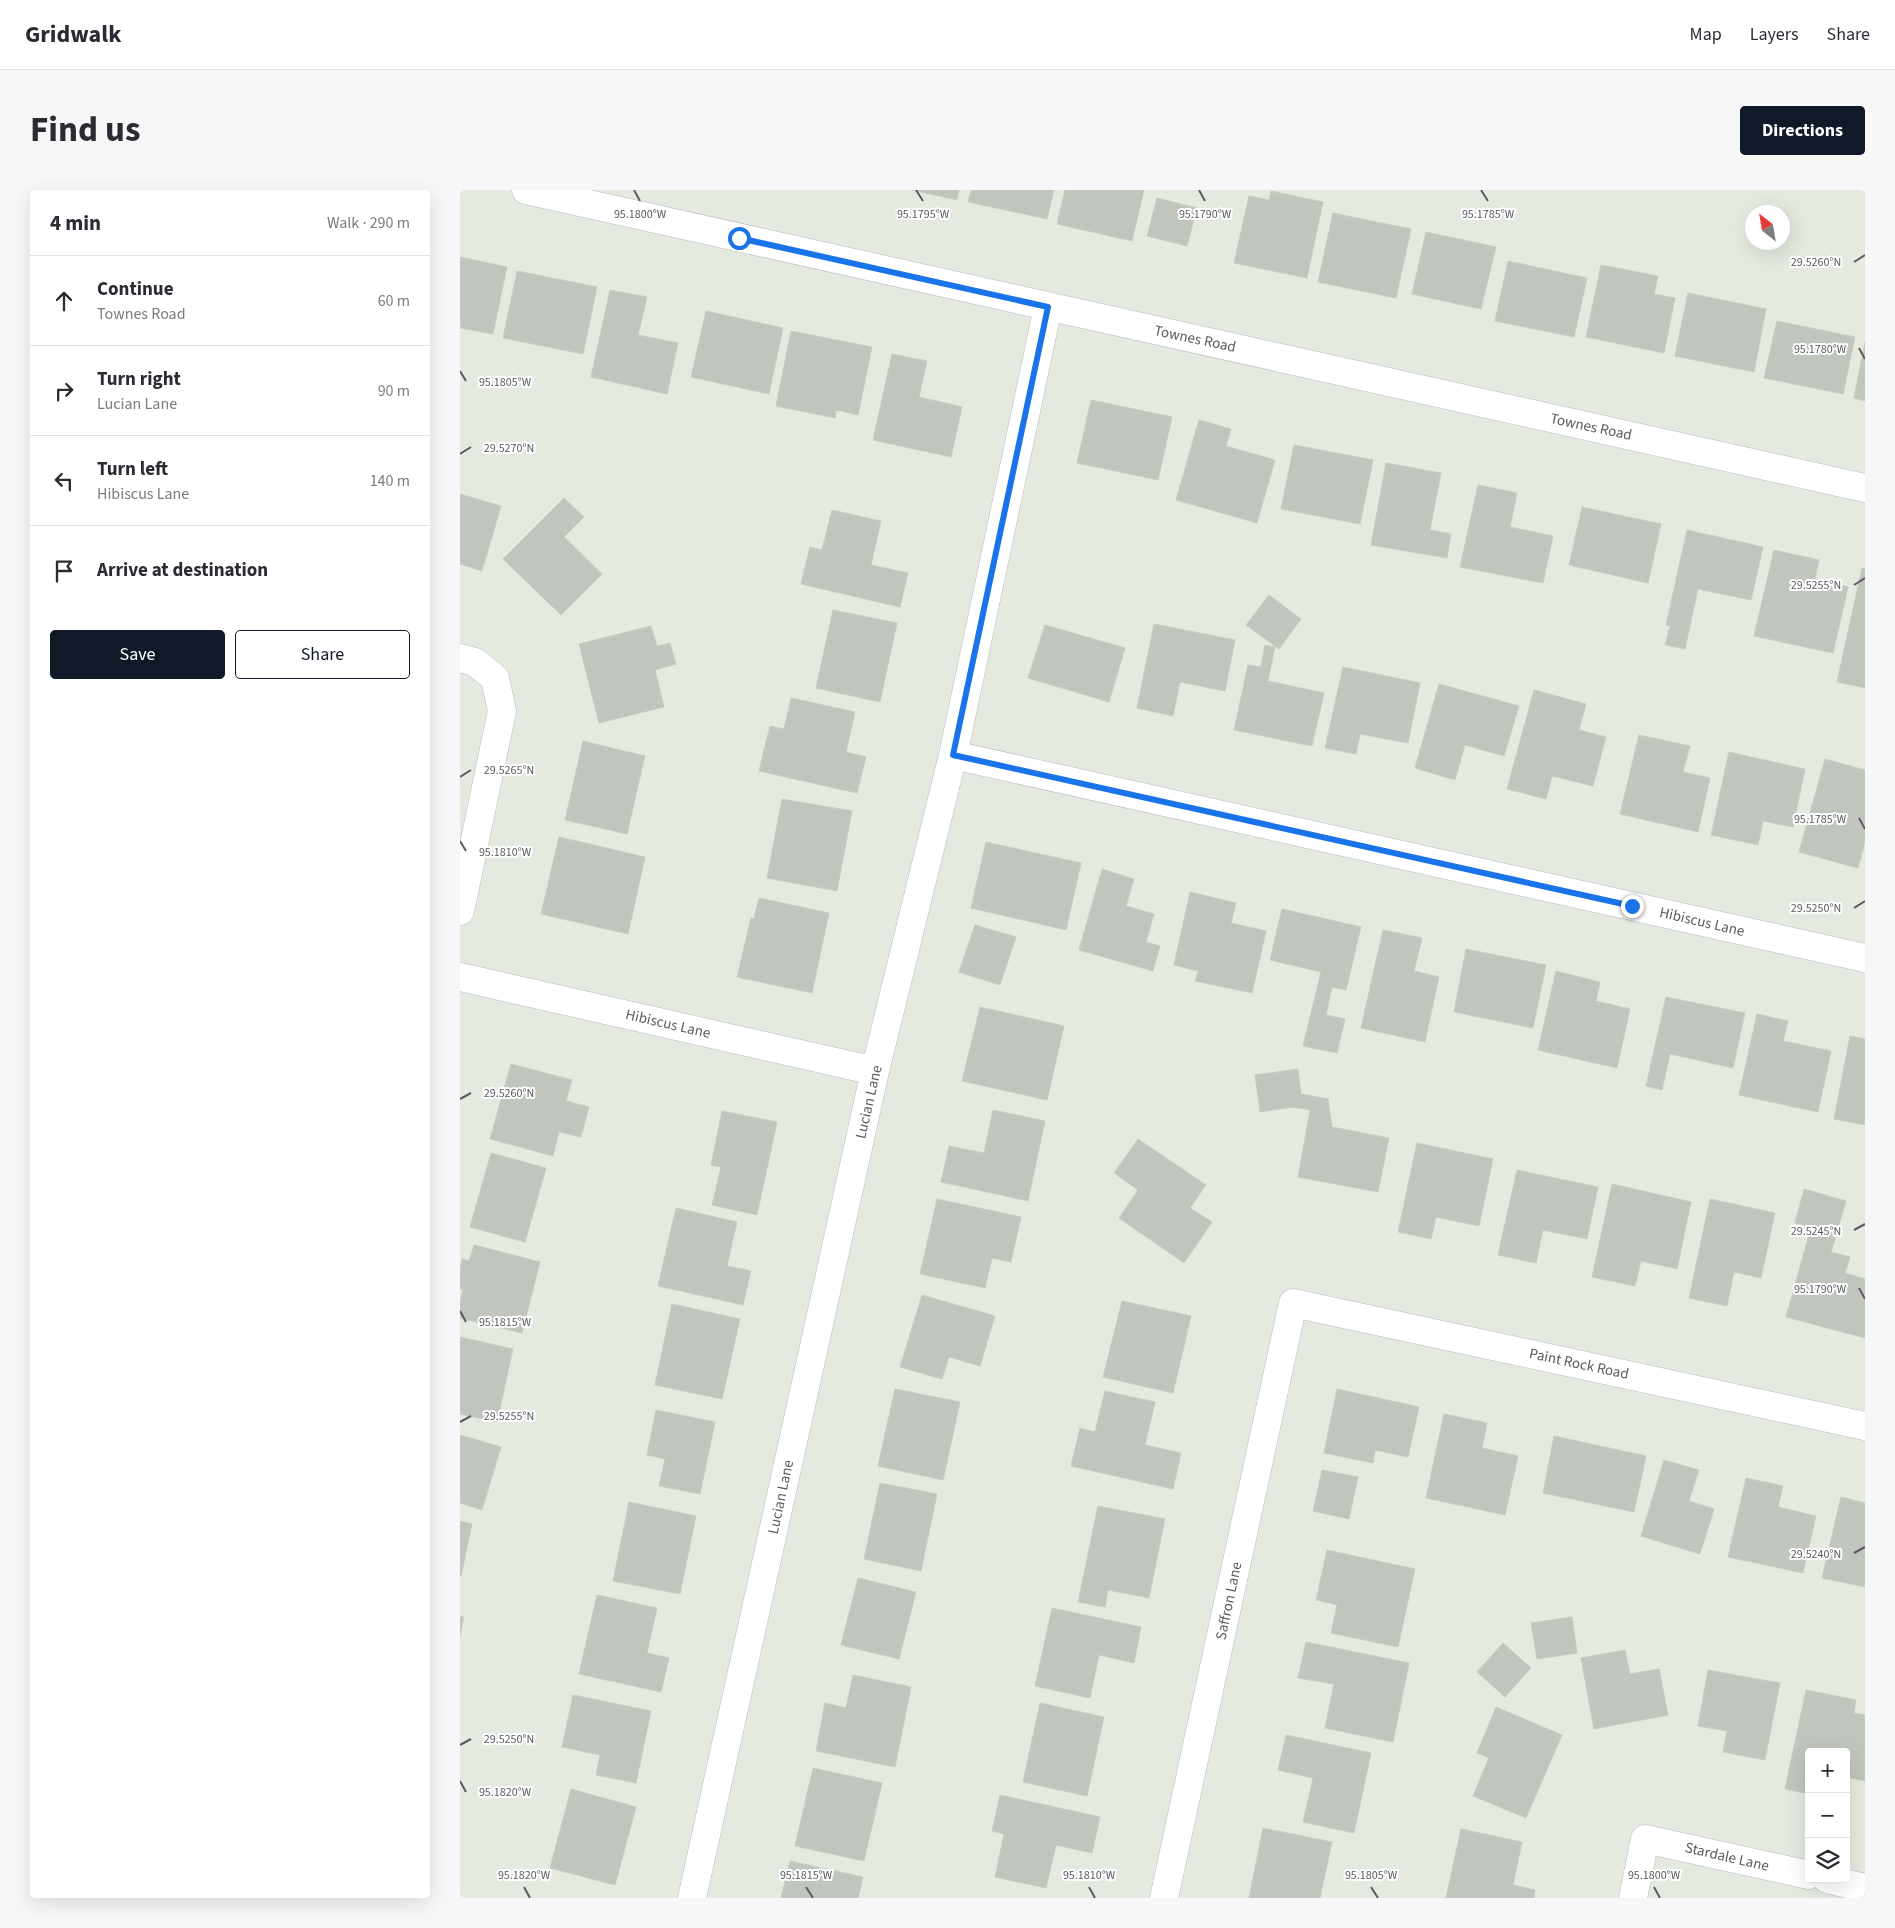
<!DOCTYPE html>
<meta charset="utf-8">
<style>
body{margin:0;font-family:"Source Sans 3",sans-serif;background:#f7f7f7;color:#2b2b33}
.controls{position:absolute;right:15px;bottom:15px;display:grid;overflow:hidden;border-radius:5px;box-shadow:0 5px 20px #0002}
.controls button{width:45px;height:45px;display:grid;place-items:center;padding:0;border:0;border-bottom:1px solid #e1e1e2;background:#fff;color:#2b2b33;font:25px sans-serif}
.compass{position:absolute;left:1285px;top:15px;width:45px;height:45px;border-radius:50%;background:#fff;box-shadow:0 5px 20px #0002;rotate:329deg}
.stop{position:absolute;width:15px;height:15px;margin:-11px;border:4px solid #1a73e8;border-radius:50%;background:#fff}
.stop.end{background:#1a73e8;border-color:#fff;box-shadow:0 1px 5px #0008}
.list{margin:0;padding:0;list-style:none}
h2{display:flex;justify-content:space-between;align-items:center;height:65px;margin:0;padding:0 20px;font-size:21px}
h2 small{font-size:16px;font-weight:400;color:#7c7c81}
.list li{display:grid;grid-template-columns:32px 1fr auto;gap:15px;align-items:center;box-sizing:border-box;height:90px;padding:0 20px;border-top:1px solid #e1e1e2}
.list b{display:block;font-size:19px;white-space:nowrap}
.list p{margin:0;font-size:16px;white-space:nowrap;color:#7c7c81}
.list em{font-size:16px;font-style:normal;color:#7c7c81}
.actions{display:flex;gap:10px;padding:15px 20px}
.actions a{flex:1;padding:11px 0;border:1px solid #111827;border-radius:5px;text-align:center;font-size:18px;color:#111827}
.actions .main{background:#111827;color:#fff}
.icon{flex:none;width:28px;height:28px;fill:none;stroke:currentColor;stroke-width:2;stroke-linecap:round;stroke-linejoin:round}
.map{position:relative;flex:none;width:1405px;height:1708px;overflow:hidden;border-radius:5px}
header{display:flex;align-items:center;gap:30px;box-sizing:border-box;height:70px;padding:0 25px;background:#fff;border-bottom:1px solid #e1e1e2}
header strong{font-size:24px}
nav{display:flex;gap:28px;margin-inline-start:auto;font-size:18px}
.intro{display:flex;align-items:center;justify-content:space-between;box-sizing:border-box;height:120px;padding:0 30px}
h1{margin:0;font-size:35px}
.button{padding:12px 22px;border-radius:5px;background:#111827;color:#fff;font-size:18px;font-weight:700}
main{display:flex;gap:30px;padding:0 30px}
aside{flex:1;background:#fff;border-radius:5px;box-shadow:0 5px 20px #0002}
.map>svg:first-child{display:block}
.building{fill:#c0c6bd;stroke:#c6cec0}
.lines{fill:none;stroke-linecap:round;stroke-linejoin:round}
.street-casing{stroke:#bbb8be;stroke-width:29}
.street{stroke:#fff;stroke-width:28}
.route{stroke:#1a73e8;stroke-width:6}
.ticks{fill:none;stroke:#5c5960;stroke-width:2}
.labels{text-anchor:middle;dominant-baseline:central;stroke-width:4;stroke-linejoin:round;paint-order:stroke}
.street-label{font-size:15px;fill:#5c5960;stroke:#fff}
.ticks-label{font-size:12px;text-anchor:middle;fill:#5c5960;stroke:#fff;stroke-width:4;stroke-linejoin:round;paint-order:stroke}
</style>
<header>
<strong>Gridwalk</strong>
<nav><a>Map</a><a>Layers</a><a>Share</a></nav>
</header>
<div class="intro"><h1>Find us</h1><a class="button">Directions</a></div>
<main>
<aside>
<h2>4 min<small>Walk · 290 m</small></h2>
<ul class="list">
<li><svg class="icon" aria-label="ahead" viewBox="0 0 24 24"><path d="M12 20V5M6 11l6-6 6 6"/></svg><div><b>Continue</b><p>Townes Road</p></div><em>60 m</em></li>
<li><svg class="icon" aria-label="right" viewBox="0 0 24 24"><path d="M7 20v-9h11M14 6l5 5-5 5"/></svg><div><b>Turn right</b><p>Lucian Lane</p></div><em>90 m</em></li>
<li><svg class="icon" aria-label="left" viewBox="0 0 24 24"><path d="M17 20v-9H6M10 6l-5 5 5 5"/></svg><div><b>Turn left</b><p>Hibiscus Lane</p></div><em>140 m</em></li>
<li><svg class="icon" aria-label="arrive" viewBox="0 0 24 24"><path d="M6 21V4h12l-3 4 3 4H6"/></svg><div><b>Arrive at destination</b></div></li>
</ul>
<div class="actions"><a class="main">Save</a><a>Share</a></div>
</aside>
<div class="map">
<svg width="1405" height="1708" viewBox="0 0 1405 1708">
<rect width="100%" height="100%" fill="#e4eae0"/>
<!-- building -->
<path class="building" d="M 452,0 L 499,0 L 497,10 Z
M 511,0 L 594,0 L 587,29 L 508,12 Z
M 605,0 L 684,0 L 672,51 L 597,34 Z
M 811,1 L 863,12 L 847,88 L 774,73 L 789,6 L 809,10 Z
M 697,8 L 737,18 L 727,56 L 687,46 Z
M 873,23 L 951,39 L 936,108 L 858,92 Z
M 966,42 L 1036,57 L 1021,119 L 952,104 Z
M 0,67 L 47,77 L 33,144 L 0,138 Z
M 1048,71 L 1127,88 L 1114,147 L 1035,131 Z
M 1141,75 L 1198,86 L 1194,104 L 1215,108 L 1204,163 L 1126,147 Z
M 57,81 L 137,97 L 123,164 L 43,148 Z
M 150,100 L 187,107 L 178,145 L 218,153 L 207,204 L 131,187 Z
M 1228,103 L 1306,119 L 1294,182 L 1215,166 Z
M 246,121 L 323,138 L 309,204 L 231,187 Z
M 1317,131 L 1395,147 L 1383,204 L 1304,188 Z
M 331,141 L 412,157 L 398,225 L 376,220 L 375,228 L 316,216 Z
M 1405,152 L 1405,211 L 1394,208 Z
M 432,164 L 467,171 L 459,207 L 502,217 L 491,267 L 413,250 Z
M 631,210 L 712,227 L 698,290 L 617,273 Z
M 739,230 L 771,239 L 766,256 L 815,270 L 797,333 L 716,310 Z
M 834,255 L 913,270 L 900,334 L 821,319 Z
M 926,273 L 981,283 L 970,340 L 991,344 L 987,368 L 911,355 Z
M 1018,295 L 1057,303 L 1050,337 L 1093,346 L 1083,393 L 1000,377 Z
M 0,304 L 41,316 L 22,381 L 0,374 Z
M 104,308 L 124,327 L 104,347 L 142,384 L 101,425 L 43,369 Z
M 1122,317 L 1201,334 L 1188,393 L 1109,375 Z
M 372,320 L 421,331 L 411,375 L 448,383 L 440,417 L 341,394 L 350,357 L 362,360 Z
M 1227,340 L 1303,357 L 1291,410 L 1238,399 L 1225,459 L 1205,455 L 1210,436 L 1206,435 Z
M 1314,360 L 1359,370 L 1355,389 L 1388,397 L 1373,463 L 1294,446 Z
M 1402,378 L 1405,379 L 1405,498 L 1377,492 Z
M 809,405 L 841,429 L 819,459 L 786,435 Z
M 373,420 L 437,433 L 420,512 L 356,498 Z
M 694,434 L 775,450 L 765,501 L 720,492 L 713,526 L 677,518 Z
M 585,435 L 665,458 L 649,512 L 568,488 Z
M 191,436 L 197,456 L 210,453 L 216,474 L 195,480 L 204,517 L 139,533 L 119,454 Z
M 805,455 L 815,457 L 808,491 L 864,503 L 852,556 L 774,540 L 788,475 L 801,477 Z
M 883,477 L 960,493 L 948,553 L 900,544 L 896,564 L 865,558 Z
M 979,494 L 1059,516 L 1044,566 L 1005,555 L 995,590 L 955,578 Z
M 1074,500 L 1126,514 L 1119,540 L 1146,547 L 1133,596 L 1092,586 L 1086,609 L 1047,599 Z
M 331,508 L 395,522 L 386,562 L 406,567 L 397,603 L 299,581 L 310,536 L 324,539 Z
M 1179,545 L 1230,556 L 1223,582 L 1250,588 L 1238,642 L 1160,624 Z
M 123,551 L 185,566 L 167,644 L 105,630 Z
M 1269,562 L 1345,579 L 1333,637 L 1303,631 L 1298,655 L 1251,645 Z
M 1365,569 L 1405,580 L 1405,652 L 1398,678 L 1339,662 Z
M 322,609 L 392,621 L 377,701 L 307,688 Z
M 99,647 L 185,667 L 168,744 L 81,724 Z
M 526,652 L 621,673 L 606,740 L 511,718 Z
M 642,679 L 674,689 L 666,716 L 694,724 L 686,752 L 700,756 L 693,781 L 619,760 Z
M 730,702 L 776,713 L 771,733 L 806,741 L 792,803 L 735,791 L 738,781 L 714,775 Z
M 299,708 L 369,723 L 352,803 L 277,787 L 291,728 L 294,729 Z
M 822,719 L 901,737 L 886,800 L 872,797 L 866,825 L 885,829 L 877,863 L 843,856 L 861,782 L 810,770 Z
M 515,735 L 556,747 L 540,795 L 499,782 Z
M 923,740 L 962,748 L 954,781 L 979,787 L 965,852 L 901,838 Z
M 1006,759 L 1086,775 L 1073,838 L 994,822 Z
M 1096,781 L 1140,792 L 1136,811 L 1170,819 L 1157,878 L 1078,860 Z
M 1206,807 L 1285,823 L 1273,878 L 1210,864 L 1202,900 L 1186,896 Z
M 520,817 L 604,836 L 587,910 L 502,891 Z
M 1297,824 L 1328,831 L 1323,851 L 1371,861 L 1358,922 L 1279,905 Z
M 1390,846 L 1405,849 L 1405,935 L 1374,929 Z
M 51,874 L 112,890 L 106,911 L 129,917 L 121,947 L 99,942 L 93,966 L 30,949 Z
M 838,879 L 841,904 L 868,909 L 872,937 L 929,948 L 918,1002 L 838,987 L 850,920 L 833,917 L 800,922 L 795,885 Z
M 533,920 L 585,931 L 568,1011 L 481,992 L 489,956 L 524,963 Z
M 262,921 L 317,932 L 297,1025 L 252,1015 L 261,977 L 251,975 Z
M 678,949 L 746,995 L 730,1018 L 752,1032 L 724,1073 L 659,1028 L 678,1000 L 654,983 Z
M 957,953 L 1033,969 L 1019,1036 L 976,1027 L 971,1049 L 938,1042 Z
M 31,963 L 86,978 L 65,1052 L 10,1037 Z
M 1057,980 L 1138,997 L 1127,1049 L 1083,1040 L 1076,1073 L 1038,1065 Z
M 1152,994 L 1231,1012 L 1217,1079 L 1181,1071 L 1175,1096 L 1132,1087 Z
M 1344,999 L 1386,1011 L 1371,1062 L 1390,1067 L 1385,1083 L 1405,1089 L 1405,1148 L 1326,1127 L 1351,1037 L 1335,1033 Z
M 477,1009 L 561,1027 L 551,1072 L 532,1068 L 525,1098 L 460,1084 Z
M 1250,1009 L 1315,1023 L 1301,1088 L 1274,1082 L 1267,1116 L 1229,1108 Z
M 216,1018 L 277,1032 L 267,1076 L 291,1081 L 283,1115 L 198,1096 Z
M 14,1055 L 80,1072 L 62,1143 L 0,1128 L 0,1112 L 3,1099 L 0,1099 L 0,1079 L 2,1069 L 9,1071 Z
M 462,1105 L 535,1126 L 520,1176 L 489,1167 L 482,1189 L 440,1177 Z
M 662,1111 L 731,1126 L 713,1203 L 643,1187 Z
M 212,1114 L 280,1129 L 262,1209 L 195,1195 Z
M 0,1147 L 53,1159 L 37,1232 L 0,1224 Z
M 435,1199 L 500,1212 L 483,1290 L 418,1276 Z
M 877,1199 L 959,1217 L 948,1267 L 915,1260 L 913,1273 L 864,1263 Z
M 645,1201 L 695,1212 L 685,1255 L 721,1263 L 713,1299 L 611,1276 L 620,1238 L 635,1242 Z
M 196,1220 L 255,1232 L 240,1304 L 199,1296 L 205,1269 L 187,1265 Z
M 984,1224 L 1027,1233 L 1022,1258 L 1058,1266 L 1045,1325 L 966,1308 Z
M 0,1245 L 41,1257 L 22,1320 L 0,1313 Z
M 1094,1246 L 1186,1266 L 1174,1322 L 1083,1303 Z
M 1204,1270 L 1239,1280 L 1229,1311 L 1254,1319 L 1240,1364 L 1181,1346 Z
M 862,1280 L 898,1287 L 889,1329 L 853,1321 Z
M 1286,1288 L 1323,1296 L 1318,1317 L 1356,1326 L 1343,1383 L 1268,1367 Z
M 420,1293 L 477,1304 L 461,1381 L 404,1369 Z
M 1381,1307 L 1405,1313 L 1405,1397 L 1362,1388 Z
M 169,1312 L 236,1326 L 220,1404 L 153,1391 Z
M 638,1316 L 705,1329 L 689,1408 L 648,1400 L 645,1417 L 618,1412 Z
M 0,1331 L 12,1334 L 1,1386 L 0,1386 Z
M 867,1360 L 955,1379 L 938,1457 L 871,1443 L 877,1415 L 856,1410 Z
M 398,1388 L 456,1402 L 439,1469 L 381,1455 Z
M 137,1405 L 197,1418 L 187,1463 L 209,1468 L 201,1502 L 119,1484 Z
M 592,1418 L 681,1437 L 674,1473 L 639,1465 L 630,1508 L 575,1496 Z
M 0,1426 L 4,1427 L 0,1446 Z
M 1112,1427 L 1117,1463 L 1077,1469 L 1071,1433 Z
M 846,1452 L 949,1473 L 933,1552 L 865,1538 L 874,1494 L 838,1488 Z
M 1043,1453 L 1071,1478 L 1045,1507 L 1017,1482 Z
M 1165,1460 L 1170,1484 L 1199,1479 L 1208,1525 L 1134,1539 L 1121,1468 Z
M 1248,1480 L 1320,1493 L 1305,1570 L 1263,1562 L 1267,1541 L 1238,1536 Z
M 393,1485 L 451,1497 L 435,1577 L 356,1561 L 365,1513 L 386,1518 Z
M 1346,1500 L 1396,1510 L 1394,1523 L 1405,1525 L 1405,1591 L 1386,1587 L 1386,1562 L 1349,1562 L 1349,1604 L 1325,1599 Z
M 113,1505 L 191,1521 L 176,1593 L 136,1585 L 140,1565 L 102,1557 Z
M 580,1513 L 644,1527 L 627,1606 L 563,1592 Z
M 1036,1517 L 1102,1545 L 1066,1628 L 1013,1606 L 1029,1568 L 1017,1563 Z
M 826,1545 L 911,1563 L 894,1643 L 843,1632 L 853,1588 L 818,1580 Z
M 353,1578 L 422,1593 L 404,1671 L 335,1656 Z
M 111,1599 L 176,1617 L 155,1695 L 90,1678 Z
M 540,1605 L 640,1627 L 632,1663 L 596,1655 L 586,1698 L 535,1687 L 544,1644 L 532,1641 Z
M 803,1638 L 872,1652 L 860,1708 L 789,1708 Z
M 1001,1639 L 1062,1652 L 1053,1695 L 1075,1700 L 1074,1708 L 986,1708 Z
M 330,1671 L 403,1687 L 398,1708 L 321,1708 Z"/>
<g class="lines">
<!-- street casing -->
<g class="street-casing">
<path id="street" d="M 66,0 L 1405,298
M 0,468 L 15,472 L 35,488 L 42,521 L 0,721
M 493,565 L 1405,768
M 0,787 L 415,881
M 1367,1689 L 1405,1698
M 232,1708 L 415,881 L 493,565 L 588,117
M 704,1708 L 833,1113 L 1405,1236
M 1173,1708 L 1185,1649 L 1349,1685"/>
</g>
<!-- street -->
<use href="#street" class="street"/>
</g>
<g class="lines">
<!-- route -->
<path class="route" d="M 279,48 L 588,117 L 493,565 L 1172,716"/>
</g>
<!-- ticks -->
<path class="ticks" d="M 174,0 L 180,11M 456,0 L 463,11M 739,0 L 745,11M 1021,0 L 1028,11M 1394,72 L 1405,65M 1399,158 L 1405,169M 0,181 L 6,191M 0,264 L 11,257M 1394,395 L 1405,388M 0,587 L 11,580M 1399,628 L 1405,639M 0,651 L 6,661M 1394,718 L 1405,711M 0,909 L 11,903M 1394,1040 L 1405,1034M 1399,1098 L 1405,1109M 0,1121 L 6,1132M 0,1232 L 11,1226M 1394,1363 L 1405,1357M 0,1555 L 11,1549M 0,1591 L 6,1602M 64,1697 L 70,1708M 346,1697 L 353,1708M 629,1697 L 635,1708M 911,1697 L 918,1708M 1194,1697 L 1200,1708"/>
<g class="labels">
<!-- street labels -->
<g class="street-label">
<text transform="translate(735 149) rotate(12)">Townes Road</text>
<text transform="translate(1131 237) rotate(12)">Townes Road</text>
<text transform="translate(1242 732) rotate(13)">Hibiscus Lane</text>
<text transform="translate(208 834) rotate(13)">Hibiscus Lane</text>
<text transform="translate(409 912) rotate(-77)">Lucian Lane</text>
<text transform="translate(1119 1174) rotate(12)">Paint Rock Road</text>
<text transform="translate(321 1307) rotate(-78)">Lucian Lane</text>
<text transform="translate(769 1411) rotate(-78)">Saffron Lane</text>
<text transform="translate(1267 1667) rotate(13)">Stardale Lane</text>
</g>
</g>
<g class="ticks-label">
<text x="1028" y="28">95.1785°W</text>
<text x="180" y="28">95.1800°W</text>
<text x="463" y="28">95.1795°W</text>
<text x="745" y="28">95.1790°W</text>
<text x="1356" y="76">29.5260°N</text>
<text x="1360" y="163">95.1780°W</text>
<text x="45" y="196">95.1805°W</text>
<text x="49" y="262">29.5270°N</text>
<text x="1356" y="399">29.5255°N</text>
<text x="49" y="584">29.5265°N</text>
<text x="1360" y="633">95.1785°W</text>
<text x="45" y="666">95.1810°W</text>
<text x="1356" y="722">29.5250°N</text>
<text x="49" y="907">29.5260°N</text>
<text x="1356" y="1045">29.5245°N</text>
<text x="1360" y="1103">95.1790°W</text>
<text x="45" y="1136">95.1815°W</text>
<text x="49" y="1230">29.5255°N</text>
<text x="1356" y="1368">29.5240°N</text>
<text x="49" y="1553">29.5250°N</text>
<text x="45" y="1606">95.1820°W</text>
<text x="64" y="1689">95.1820°W</text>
<text x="346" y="1689">95.1815°W</text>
<text x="629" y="1689">95.1810°W</text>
<text x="911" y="1689">95.1805°W</text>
<text x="1194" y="1689">95.1800°W</text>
</g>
</svg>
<div class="controls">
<button>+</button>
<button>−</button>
<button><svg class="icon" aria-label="layers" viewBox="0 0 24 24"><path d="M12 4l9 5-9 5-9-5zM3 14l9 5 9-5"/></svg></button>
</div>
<svg class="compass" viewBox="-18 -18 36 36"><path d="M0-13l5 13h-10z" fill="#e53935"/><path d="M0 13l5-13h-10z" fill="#7c7c81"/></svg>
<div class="stop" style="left:279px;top:48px"></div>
<div class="stop end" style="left:1172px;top:716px"></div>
</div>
</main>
